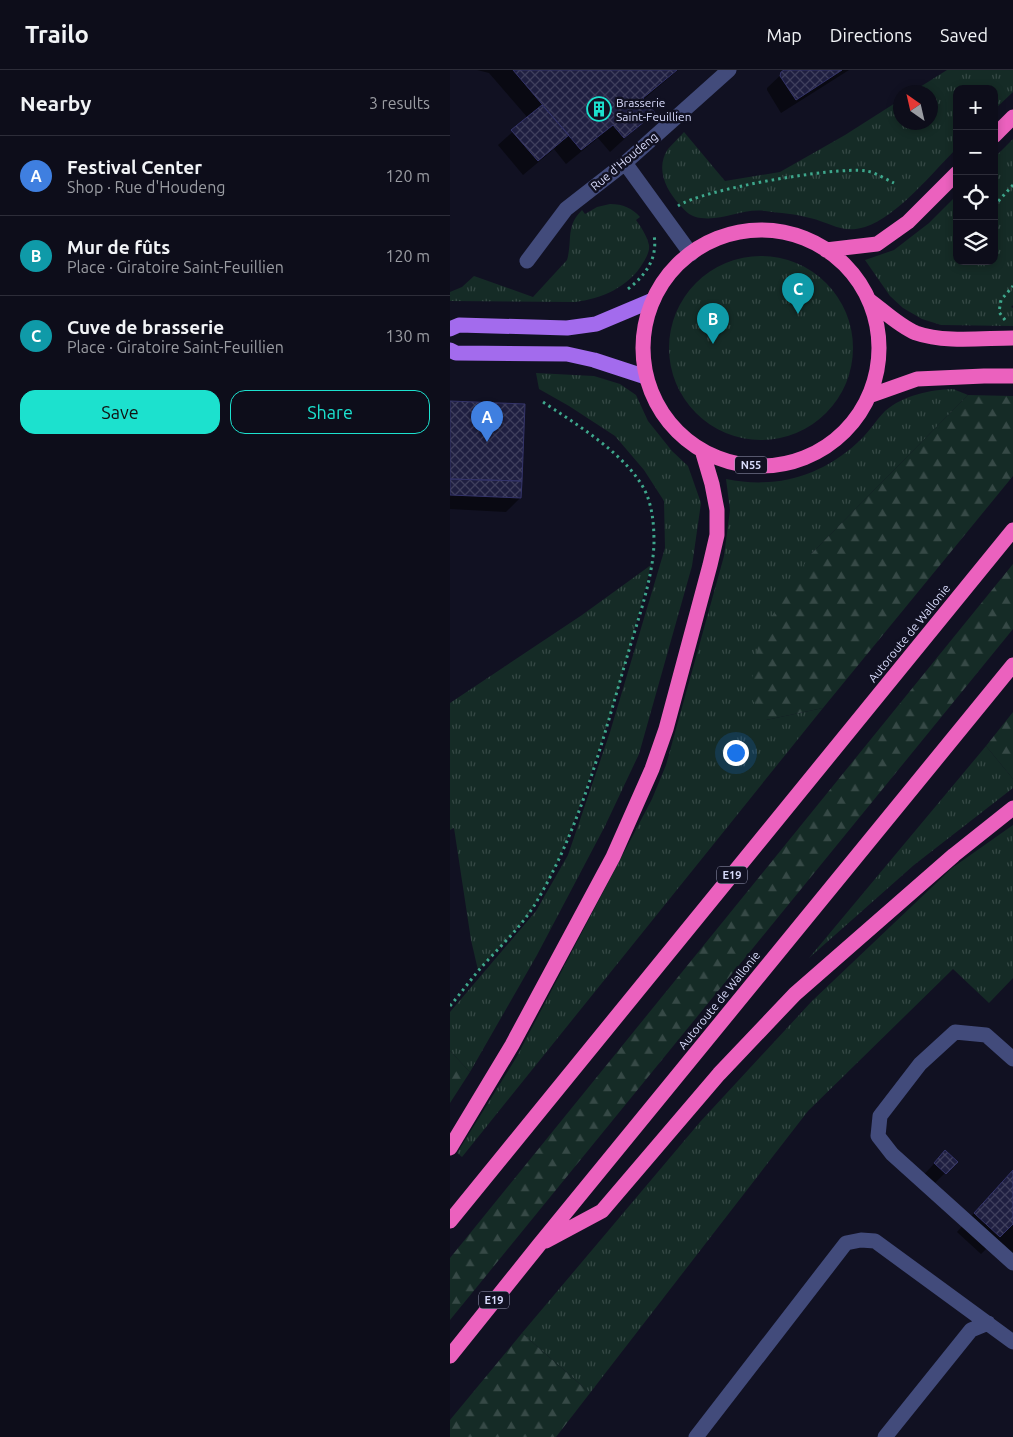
<!DOCTYPE html>
<meta charset="utf-8">
<style>
body{margin:0;font-family:Ubuntu,sans-serif;background:#161623;color:#f1f3f6}
.controls{position:absolute;right:15px;top:15px;display:grid;overflow:hidden;border-radius:10px;box-shadow:0 2px 8px #0003}
.controls button{width:45px;height:45px;display:grid;place-items:center;padding:0;border:0;border-bottom:1px solid #2d2d39;background:#0d0d1a;color:#f1f3f6;font:25px sans-serif}
.compass{position:absolute;left:443px;top:15px;width:45px;height:45px;border-radius:50%;background:#0d0d1a;box-shadow:0 2px 8px #0003;rotate:326deg}
.you{position:absolute;left:285px;top:682px;width:18px;height:18px;margin:-12px;border:4px solid #fff;border-radius:50%;background:#1a73e8;box-shadow:0 0 0 8px #1a73e833}
.badge{display:grid;place-items:center;width:32px;height:32px;border-radius:50%;background:#1ce1ce;color:#fff;font-size:16px;font-weight:700}
.pin{position:absolute;translate:-50% -41px;filter:drop-shadow(0 1px 2px #0008)}
.pin::after{content:'';position:absolute;top:26px;width:18px;height:15px;background:inherit;clip-path:polygon(0 0,100% 0,50% 100%)}
.list{margin:0;padding:0;list-style:none}
h2{display:flex;justify-content:space-between;align-items:center;height:65px;margin:0;padding:0 20px;font-size:21px}
h2 small{font-size:16px;font-weight:400;color:#9a9ca2}
.list li{display:grid;grid-template-columns:32px 1fr auto;gap:15px;align-items:center;box-sizing:border-box;height:80px;padding:0 20px;border-top:1px solid #2d2d39}
.list b{display:block;font-size:19px;white-space:nowrap}
.list p{margin:0;font-size:16px;white-space:nowrap;color:#9a9ca2}
.list em{font-size:16px;font-style:normal;color:#9a9ca2}
.actions{display:flex;gap:10px;padding:15px 20px}
.actions a{flex:1;padding:11px 0;border:1px solid #1ce1ce;border-radius:15px;text-align:center;font-size:18px;color:#1ce1ce}
.actions .main{background:#1ce1ce;color:#111}
.icon{flex:none;width:28px;height:28px;fill:none;stroke:currentColor;stroke-width:2;stroke-linecap:round;stroke-linejoin:round}
.map{position:relative;flex:none;width:563px;height:1367px;overflow:hidden}
header{display:flex;align-items:center;gap:30px;box-sizing:border-box;height:70px;padding:0 25px;background:#0d0d1a;border-bottom:1px solid #2d2d39}
header strong{font-size:24px}
nav{display:flex;gap:28px;margin-inline-start:auto;font-size:18px}
main{display:flex}
aside{flex:1;background:#0d0d1a}
.map>svg:first-child{display:block}
.grass{fill:url(#grass-tufts)}
.forest{fill:url(#forest-firs)}
.shadow{fill:#0007}
.building{fill:url(#building-cross-hatch);stroke:#34346a}
.lines{fill:none;stroke-linecap:round;stroke-linejoin:round}
.path{stroke:#3ea78c;stroke-width:3;stroke-dasharray:2.5 4;stroke-linecap:butt}
.minor{stroke:#424b7b;stroke-width:15}
.major{stroke:#a36bed;stroke-width:15}
.highway{stroke:#eb61be;stroke-width:15}
.labels{text-anchor:middle;dominant-baseline:central;stroke-width:5;stroke-linejoin:round;paint-order:stroke}
.shield{fill:#112;stroke:#9c9eb9;stroke-width:1}
.shield-label{font-size:11px;font-weight:bold;fill:#d7dafa}
.poi-label{font-size:12px;fill:#d7dafa;stroke:#112;text-anchor:start}
.street-label{font-size:12px;fill:#d7dafa;stroke:#112}
</style>
<header>
<strong>Trailo</strong>
<nav><a>Map</a><a>Directions</a><a>Saved</a></nav>
</header>
<main>
<aside>
<h2>Nearby<small>3 results</small></h2>
<ul class="list">
<li><span class="badge" style="background:#3f7fe0">A</span><div><b>Festival Center</b><p>Shop · Rue d'Houdeng</p></div><em>120 m</em></li>
<li><span class="badge" style="background:#0f9aa8">B</span><div><b>Mur de fûts</b><p>Place · Giratoire Saint-Feuillien</p></div><em>120 m</em></li>
<li><span class="badge" style="background:#0f9aa8">C</span><div><b>Cuve de brasserie</b><p>Place · Giratoire Saint-Feuillien</p></div><em>130 m</em></li>
</ul>
<div class="actions"><a class="main">Save</a><a>Share</a></div>
</aside>
<div class="map">
<svg width="563" height="1367" viewBox="0 0 563 1367">
<defs>
<pattern id="grass-tufts" width="24" height="20" patternUnits="userSpaceOnUse" patternTransform="scale(1.25)"><rect width="24" height="20" fill="#152b26"/><path d="M3 7l-1-3M5 7V3M7 7l1-3M15 17l-1-3M17 17v-4M19 17l1-3" fill="none" stroke="#364946"/></pattern>
<pattern id="forest-firs" width="22" height="20" patternUnits="userSpaceOnUse" patternTransform="scale(1.25)"><rect width="22" height="20" fill="#152b26"/><path d="M5 1l3.5 6h-7zM16 11l3.5 6h-7z" fill="#364946"/></pattern>
<pattern id="building-cross-hatch" width="8" height="8" patternUnits="userSpaceOnUse" patternTransform="scale(1.25)"><rect width="8" height="8" fill="#1f1f41"/><path d="M0 0l8 8M0 8l8-8" fill="none" stroke="#3f3f5d"/></pattern>
</defs>
<rect width="100%" height="100%" fill="#112"/>
<!-- grass -->
<path class="grass" d="M 497,0 L 563,0 L 563,22 L 544,40 L 544,19 L 507,19 L 507,78 C 483,102 447,147 415,157 C 391,164 382,153 360,148 C 346,144 330,143 315,141 C 293,138 273,151 251,148 C 241,147 236,142 229,134 C 216,120 205,98 218,79 C 223,73 229,68 234,62 L 275,111 L 330,102 L 395,65 L 450,30 L 450,52 L 480,52 L 480,22 L 462,22 Z
M 563,69 L 563,235 L 561,237 L 563,238 L 563,256 L 491,255 L 472,249 L 453,238 L 440,226 L 415,190 L 444,180 L 479,153 L 507,125 L 507,191 L 544,191 L 544,88 Z
M 160,134 C 173,134 182,138 190,147 L 186,150 C 191,157 197,166 199,175 C 200,181 196,188 193,193 C 179,217 151,229 125,232 L 0,231 L 0,222 L 12,217 L 24,206 L 83,227 L 117,190 C 123,170 115,157 132,140 L 135,144 L 147,137 Z
M219 278a92 92 0 1 1 184 0a92 92 0 1 1-184 0Z
M 86,303 L 144,306 L 170,314 L 186,325 L 198,351 L 222,381 L 238,396 L 251,433 L 242,496 L 189,684 L 155,756 L 87,885 L 20,1002 L 0,981 L 0,942 L 86,841 L 118,785 L 160,662 L 215,478 L 214,431 L 194,400 L 165,366 L 119,336 L 89,319 Z
M 503,319 L 518,325 L 361,484 L 316,650 L 373,638 L 12,1087 L 7,1083 L 66,988 L 202,729 L 216,695 L 274,486 L 280,440 L 276,409 C 325,419 370,407 407,373 C 418,364 425,351 435,341 C 454,325 479,320 503,319 Z
M 201,495 C 185,561 167,627 145,692 C 129,739 113,788 87,831 C 72,857 48,879 28,900 L 21,870 L 4,758 L 0,760 L 0,633 L 132,545 Z
M 536,676 L 563,709 L 563,718 L 464,795 L 359,888 Z
M 563,755 L 563,908 L 539,933 L 503,899 L 358,1041 L 140,1323 L 72,1263 L 250,1052 L 362,931 L 502,798 Z"/>
<!-- forest -->
<path class="forest" d="M 518,325 L 563,326 L 563,406 L 373,638 L 316,650 L 299,625 L 310,565 L 361,484 Z
M 563,494 L 563,559 L 0,1250 L 0,1188 Z
M 563,642 L 563,709 L 536,676 Z
M 0,981 L 20,1002 L 0,1033 Z
M 72,1263 L 140,1323 L 106,1367 L 0,1367 L 0,1350 Z"/>
<!-- shadow -->
<path class="shadow" d="M 27,0 L 228,0 L 193,30 L 203,43 L 160,82 L 148,68 L 116,94 L 104,79 L 73,105 L 48,75 L 78,48 L 39,3 Z
M 336,0 L 399,0 L 331,43 L 317,20 L 317,18 Z
M 0,332 L 70,428 L 56,442 L 0,439 Z
M 495,1082 L 506,1092 L 477,1121 L 467,1112 Z
M 563,1100 L 563,1187 L 544,1171 L 531,1184 L 507,1162 Z"/>
<!-- building -->
<path class="building" d="M 63,0 L 227,0 L 193,28 L 205,43 L 174,68 L 163,55 L 131,80 Z
M 334,0 L 392,0 L 346,30 L 330,6 L 331,2 Z
M 92,35 L 119,65 L 88,91 L 61,60 Z
M 0,331 L 75,334 L 72,411 L 0,409 Z
M 0,409 L 72,411 L 71,428 L 0,425 Z
M 495,1080 L 508,1092 L 496,1104 L 484,1093 Z
M 563,1100 L 563,1154 L 550,1167 L 524,1143 Z"/>
<g class="lines">
<!-- path -->
<path class="path" d="M 228,136 C 250,120 386,96 416,101 C 425,102 435,109 444,113
M 544,136 L 563,115
M 178,219 C 196,205 208,188 204,165
M 555,250 L 549,242 L 551,230 L 563,216
M 0,936 C 10,924 19,912 29,900 C 48,878 72,857 87,831 C 131,756 153,669 177,587 C 187,552 203,509 204,473 C 204,457 203,443 198,428 C 184,388 124,353 90,330"/>
<!-- minor -->
<path class="minor" d="M 175,93 L 241,184
M 77,191 L 116,139 L 175,93 L 279,0
M 563,989 L 536,965 L 505,962 L 470,994 L 430,1046 L 428,1066 L 442,1084 L 563,1193
M 246,1367 L 396,1173 L 411,1170 L 425,1171 L 563,1272
M 435,1367 L 521,1260 L 538,1253"/>
<!-- major -->
<path class="major" d="M 0,259 L 9,255 L 117,258 L 146,254 L 203,230
M 0,280 L 6,283 L 117,284 L 144,290 L 196,307"/>
<!-- highway -->
<path class="highway" d="M 544,66 L 563,47
M193 278a118 118 0 1 1 236 0a118 118 0 1 1-236 0Z
M 376,180 L 427,174 L 458,152 L 507,103
M 419,230 C 434,241 449,256 466,263 C 494,273 534,268 563,268
M 419,326 L 467,309 L 534,306 L 563,306
M 0,1078 L 62,975 L 163,787 L 202,699 L 216,659 L 260,495 L 267,465 L 267,440 L 262,414 L 252,380
M 0,1151 L 563,460
M 96,1171 L 152,1141 L 269,1004 L 345,924 L 504,785 L 563,738
M 0,1286 L 89,1175 L 563,595"/>
</g>
<!-- icons -->
<defs>
<g id="building-ring" transform="scale(1.25)"><circle r="9.5" fill="#112" stroke="#1ce1ce" stroke-width="1.5"/><path d="M-4-6H4V6H1V3H-1V6H-4ZM-2.5-4.3h1.7v1.8h-1.7ZM.8-4.3h1.7v1.8H.8ZM-2.5-1h1.7V.8h-1.7ZM.8-1h1.7V.8H.8Z" fill="#1ce1ce"/></g>
</defs>
<g fill-rule="evenodd">
<use href="#building-ring" x="149" y="39"/>
</g>
<g class="labels">
<!-- shield labels -->
<g class="shield">
<rect x="285" y="386.5" width="32" height="17" rx="4"/>
<rect x="267" y="796.5" width="30" height="17" rx="4"/>
<rect x="29" y="1221.5" width="30" height="17" rx="4"/>
</g>
<g class="shield-label">
<text x="301" y="395">N55</text>
<text x="282" y="805">E19</text>
<text x="44" y="1230">E19</text>
</g>
<!-- poi labels -->
<g class="poi-label">
<text x="166" y="32">Brasserie<tspan x="166" dy="14">Saint-Feuillien</tspan></text>
</g>
<!-- street labels -->
<g class="street-label">
<text transform="translate(174 91) rotate(-40)">Rue d'Houdeng</text>
<text transform="translate(459 563) rotate(-51)">Autoroute de Wallonie</text>
<text transform="translate(269 930) rotate(-51)">Autoroute de Wallonie</text>
</g>
</g>
</svg>
<div class="controls">
<button>+</button>
<button>−</button>
<button><svg class="icon" aria-label="locate" viewBox="0 0 24 24"><circle cx="12" cy="12" r="6"/><path d="M12 2v4M12 18v4M2 12h4M18 12h4"/></svg></button>
<button><svg class="icon" aria-label="layers" viewBox="0 0 24 24"><path d="M12 4l9 5-9 5-9-5zM3 14l9 5 9-5"/></svg></button>
</div>
<svg class="compass" viewBox="-18 -18 36 36"><path d="M0-13l5 13h-10z" fill="#e53935"/><path d="M0 13l5-13h-10z" fill="#9a9ca2"/></svg>
<div class="you"></div>
<div class="pin badge" style="left:37px;top:372px;background:#3f7fe0">A</div>
<div class="pin badge" style="left:263px;top:274px;background:#0f9aa8">B</div>
<div class="pin badge" style="left:348px;top:244px;background:#0f9aa8">C</div>
</div>
</main>
